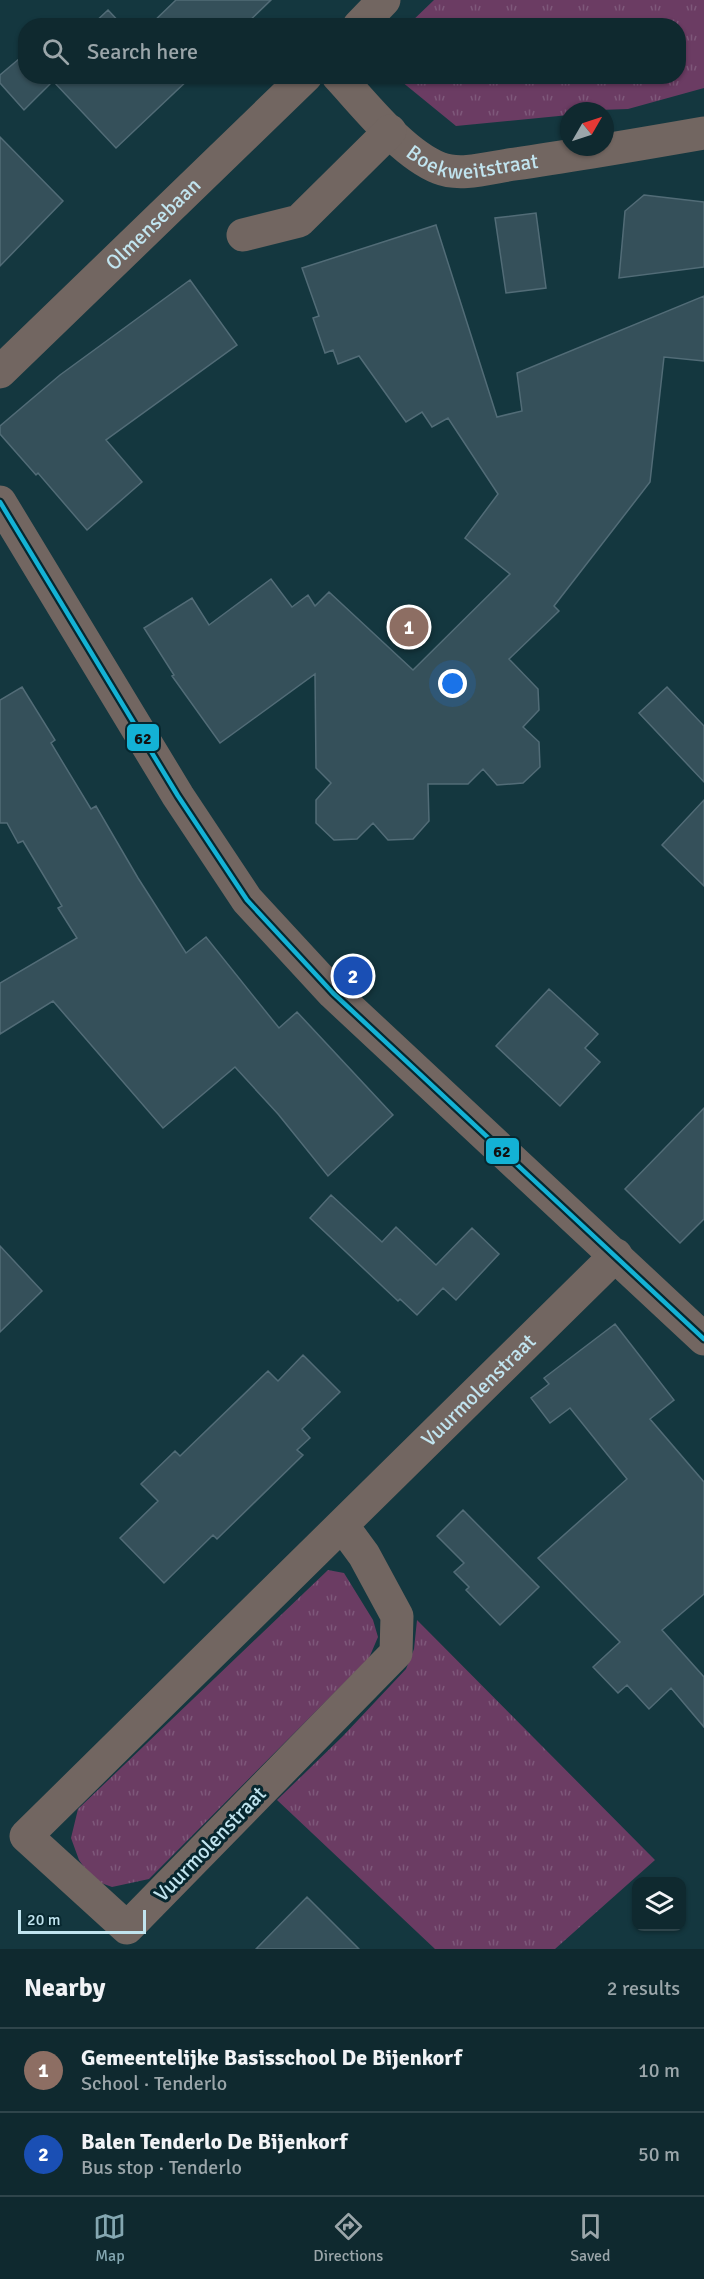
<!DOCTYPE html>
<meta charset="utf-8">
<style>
body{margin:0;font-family:Signika,sans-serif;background:#1d353b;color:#f1f3f6}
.controls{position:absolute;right:18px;bottom:18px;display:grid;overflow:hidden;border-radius:12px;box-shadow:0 2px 4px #0004}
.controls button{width:54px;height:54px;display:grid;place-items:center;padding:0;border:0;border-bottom:2px solid #2f454b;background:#0f292f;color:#f1f3f6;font:30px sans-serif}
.compass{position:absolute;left:560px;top:102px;width:54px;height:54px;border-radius:50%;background:#0f292f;box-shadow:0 2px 4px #0004;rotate:51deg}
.scale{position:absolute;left:18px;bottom:15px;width:128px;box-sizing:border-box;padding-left:6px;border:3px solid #c1e4ef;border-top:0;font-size:16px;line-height:21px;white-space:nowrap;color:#c1e4ef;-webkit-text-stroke:4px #07272f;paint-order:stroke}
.you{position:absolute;left:453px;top:684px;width:21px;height:21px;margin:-15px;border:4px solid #fff;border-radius:50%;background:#1a73e8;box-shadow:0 0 0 9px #1a73e833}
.badge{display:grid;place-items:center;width:39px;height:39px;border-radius:50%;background:#84a7b1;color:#fff;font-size:20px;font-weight:700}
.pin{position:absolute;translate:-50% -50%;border:3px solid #fff;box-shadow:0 2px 6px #0006}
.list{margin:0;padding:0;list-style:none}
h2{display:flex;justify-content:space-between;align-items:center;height:78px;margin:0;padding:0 24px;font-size:26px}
h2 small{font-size:20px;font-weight:400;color:#9ba6aa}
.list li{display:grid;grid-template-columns:39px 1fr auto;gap:18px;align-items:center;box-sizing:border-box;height:84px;padding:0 24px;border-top:2px solid #2f454b}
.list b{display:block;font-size:22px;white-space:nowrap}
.list p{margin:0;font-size:20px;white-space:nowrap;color:#9ba6aa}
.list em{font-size:20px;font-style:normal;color:#9ba6aa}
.icon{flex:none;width:33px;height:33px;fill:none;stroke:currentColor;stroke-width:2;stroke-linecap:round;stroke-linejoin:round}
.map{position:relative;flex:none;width:704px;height:1949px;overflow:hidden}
.search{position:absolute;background:#0f292f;box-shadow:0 2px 4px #0004;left:18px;right:18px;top:18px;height:66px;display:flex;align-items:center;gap:15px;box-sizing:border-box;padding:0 21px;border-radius:24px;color:#9ba6aa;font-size:22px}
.sheet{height:246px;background:#0f292f}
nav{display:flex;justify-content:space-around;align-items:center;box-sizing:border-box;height:84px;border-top:2px solid #2f454b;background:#0f292f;font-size:16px;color:#9ba6aa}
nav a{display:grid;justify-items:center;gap:3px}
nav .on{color:#84a7b1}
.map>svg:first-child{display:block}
.grass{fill:url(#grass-tufts)}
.building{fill:#35505a;stroke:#526c77;stroke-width:1.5}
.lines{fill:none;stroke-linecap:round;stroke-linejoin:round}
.minor{stroke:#726661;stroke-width:33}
.tertiary{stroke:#726661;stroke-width:33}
.bus-1-casing{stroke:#07272f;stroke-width:9}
.bus-1{stroke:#13b2d5;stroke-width:4.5}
.labels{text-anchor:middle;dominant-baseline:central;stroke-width:6;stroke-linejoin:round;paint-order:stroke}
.street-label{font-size:21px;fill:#c1e4ef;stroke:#07272f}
.line-badge{stroke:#07272f;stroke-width:2}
.pale-badge-label{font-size:16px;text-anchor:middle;font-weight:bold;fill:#111}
</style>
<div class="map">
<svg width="704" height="1949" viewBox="0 0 704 1949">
<defs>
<pattern id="grass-tufts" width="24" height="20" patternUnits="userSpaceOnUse" patternTransform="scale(1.5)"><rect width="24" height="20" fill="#6b3c63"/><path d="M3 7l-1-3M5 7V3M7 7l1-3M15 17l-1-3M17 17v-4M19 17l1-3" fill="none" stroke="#7e587a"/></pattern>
</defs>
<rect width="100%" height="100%" fill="#14373f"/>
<!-- grass -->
<path class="grass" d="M 434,0 L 704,0 L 704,88 L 628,109 L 569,111 L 569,115 L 456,126 L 396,77 L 678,76 L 678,26 L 408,25 Z
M 328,1570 L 344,1573 L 373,1620 L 378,1637 L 369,1658 L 149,1879 L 112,1887 L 93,1880 L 79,1860 L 71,1838 L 78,1809 Z
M 417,1620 L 655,1860 L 555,1949 L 435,1949 L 277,1800 L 343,1736 L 406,1669 L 414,1649 Z"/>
<!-- building -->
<path class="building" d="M 176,0 L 271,0 L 244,26 L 149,26 Z
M 108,10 L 123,26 L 91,26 Z
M 26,53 L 26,76 L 192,76 L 116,148 L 53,81 L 24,110 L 0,83 L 0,75 Z
M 0,137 L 63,201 L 0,266 Z
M 644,195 L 704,202 L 704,267 L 619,278 L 625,211 Z
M 536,213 L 546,288 L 506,293 L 495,218 Z
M 436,225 L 497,417 L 522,411 L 517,373 L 704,296 L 704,361 L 664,357 L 650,482 L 554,606 L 559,611 L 509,659 L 538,689 L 539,710 L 523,727 L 539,742 L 540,767 L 523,783 L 497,785 L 483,769 L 468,784 L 428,784 L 429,821 L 413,839 L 388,840 L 373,823 L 357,839 L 334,840 L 316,823 L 316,800 L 331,783 L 316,768 L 315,674 L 220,743 L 172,676 L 174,675 L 144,628 L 192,598 L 209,625 L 271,579 L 292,607 L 308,595 L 315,606 L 329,592 L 413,670 L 510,574 L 465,538 L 498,494 L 448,418 L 432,427 L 422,412 L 406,422 L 359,356 L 338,364 L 333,350 L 325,353 L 313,318 L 319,316 L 302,268 Z
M 190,280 L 237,345 L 106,440 L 142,482 L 87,530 L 38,473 L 36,475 L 0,434 L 0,426 L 60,375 Z
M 22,687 L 55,740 L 51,743 L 91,809 L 96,806 L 138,878 L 186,953 L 206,937 L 279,1028 L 297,1012 L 393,1115 L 328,1176 L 278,1114 L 235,1067 L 163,1128 L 53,1001 L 0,1034 L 0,983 L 77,938 L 58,908 L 62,906 L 23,841 L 18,843 L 7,823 L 0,823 L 0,700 Z
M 667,687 L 704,726 L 704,782 L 639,713 Z
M 704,800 L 704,886 L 662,845 Z
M 549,989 L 598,1034 L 585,1048 L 600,1062 L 560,1106 L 496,1046 Z
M 704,1108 L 704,1219 L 680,1243 L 625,1189 Z
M 331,1195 L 382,1242 L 396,1227 L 436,1265 L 472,1228 L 499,1254 L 456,1300 L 443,1288 L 417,1315 L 400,1299 L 398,1301 L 310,1218 Z
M 0,1246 L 42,1291 L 0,1332 Z
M 615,1324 L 674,1400 L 650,1419 L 704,1482 L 704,1594 L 662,1630 L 704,1677 L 704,1727 L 671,1688 L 649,1709 L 627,1685 L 618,1693 L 593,1667 L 620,1642 L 538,1558 L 627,1479 L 570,1408 L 550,1423 L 531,1398 L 549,1384 L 544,1378 Z
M 303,1355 L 340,1392 L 302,1429 L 310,1438 L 297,1450 L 303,1455 L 217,1539 L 213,1535 L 164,1583 L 120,1538 L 158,1501 L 141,1484 L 175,1451 L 180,1456 L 268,1371 L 278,1381 Z
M 463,1510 L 539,1587 L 500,1625 L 466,1590 L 469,1587 L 454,1572 L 464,1563 L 437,1536 Z
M 307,1897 L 359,1949 L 256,1949 Z"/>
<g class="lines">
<!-- minor -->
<g class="minor">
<path id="s1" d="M 338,76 C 365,105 402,153 439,168 C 461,177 492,167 515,164 C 578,155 641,144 704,133"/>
<path d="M 243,235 L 299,221 L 390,131"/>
<path d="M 0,502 L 178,796 L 247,900 L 333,993 L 704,1339"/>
<path id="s2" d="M 342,1525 L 364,1555 L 397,1616 L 396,1653 L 127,1928 L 26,1836 L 616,1255"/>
</g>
<!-- tertiary -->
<g class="tertiary">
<path d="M 359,26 L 384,0"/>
<path id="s3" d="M 0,372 L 306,76"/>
</g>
<!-- bus-1 casing -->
<g class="bus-1-casing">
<path id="bus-1" d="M 0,502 L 178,796 L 247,900 L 333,993 L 704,1339"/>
</g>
<!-- bus-1 -->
<use href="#bus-1" class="bus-1"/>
</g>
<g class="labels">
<!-- street labels -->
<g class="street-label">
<text stroke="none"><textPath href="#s1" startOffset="170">Boekweitstraat</textPath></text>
<text stroke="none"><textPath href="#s3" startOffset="213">Olmensebaan</textPath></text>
<text stroke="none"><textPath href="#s2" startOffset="1300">Vuurmolenstraat</textPath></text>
<text transform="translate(210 1844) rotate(-46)">Vuurmolenstraat</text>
</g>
</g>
<g class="line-badge">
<rect x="126" y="723" width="34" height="29" rx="6" fill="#13b2d5"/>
<rect x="485" y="1137" width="35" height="28" rx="6" fill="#13b2d5"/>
</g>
<g class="pale-badge-label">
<text x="143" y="744">62</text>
<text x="502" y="1157">62</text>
</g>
</svg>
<div class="controls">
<button><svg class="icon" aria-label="layers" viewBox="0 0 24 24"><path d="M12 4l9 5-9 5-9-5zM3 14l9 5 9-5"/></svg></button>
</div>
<svg class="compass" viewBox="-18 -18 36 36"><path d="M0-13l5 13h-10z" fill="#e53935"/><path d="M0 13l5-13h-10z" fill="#9ba6aa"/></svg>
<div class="scale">20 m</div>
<div class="you"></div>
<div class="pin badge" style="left:409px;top:627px;background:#8d6e63">1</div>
<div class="pin badge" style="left:353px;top:976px;background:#1a4fb4">2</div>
<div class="search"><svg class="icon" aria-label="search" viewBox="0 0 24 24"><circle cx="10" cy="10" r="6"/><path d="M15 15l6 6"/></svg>Search here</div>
</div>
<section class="sheet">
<h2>Nearby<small>2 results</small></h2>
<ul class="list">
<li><span class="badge" style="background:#8d6e63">1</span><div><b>Gemeentelijke Basisschool De Bijenkorf</b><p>School · Tenderlo</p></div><em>10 m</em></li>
<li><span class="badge" style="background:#1a4fb4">2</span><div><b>Balen Tenderlo De Bijenkorf</b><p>Bus stop · Tenderlo</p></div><em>50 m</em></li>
</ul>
</section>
<nav>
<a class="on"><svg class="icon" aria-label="map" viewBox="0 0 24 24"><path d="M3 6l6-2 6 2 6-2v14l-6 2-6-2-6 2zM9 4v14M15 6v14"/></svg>Map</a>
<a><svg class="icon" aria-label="directions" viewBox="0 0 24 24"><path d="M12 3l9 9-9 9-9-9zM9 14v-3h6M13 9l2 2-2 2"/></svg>Directions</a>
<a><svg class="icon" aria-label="saved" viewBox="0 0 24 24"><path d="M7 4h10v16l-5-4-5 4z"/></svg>Saved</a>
</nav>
